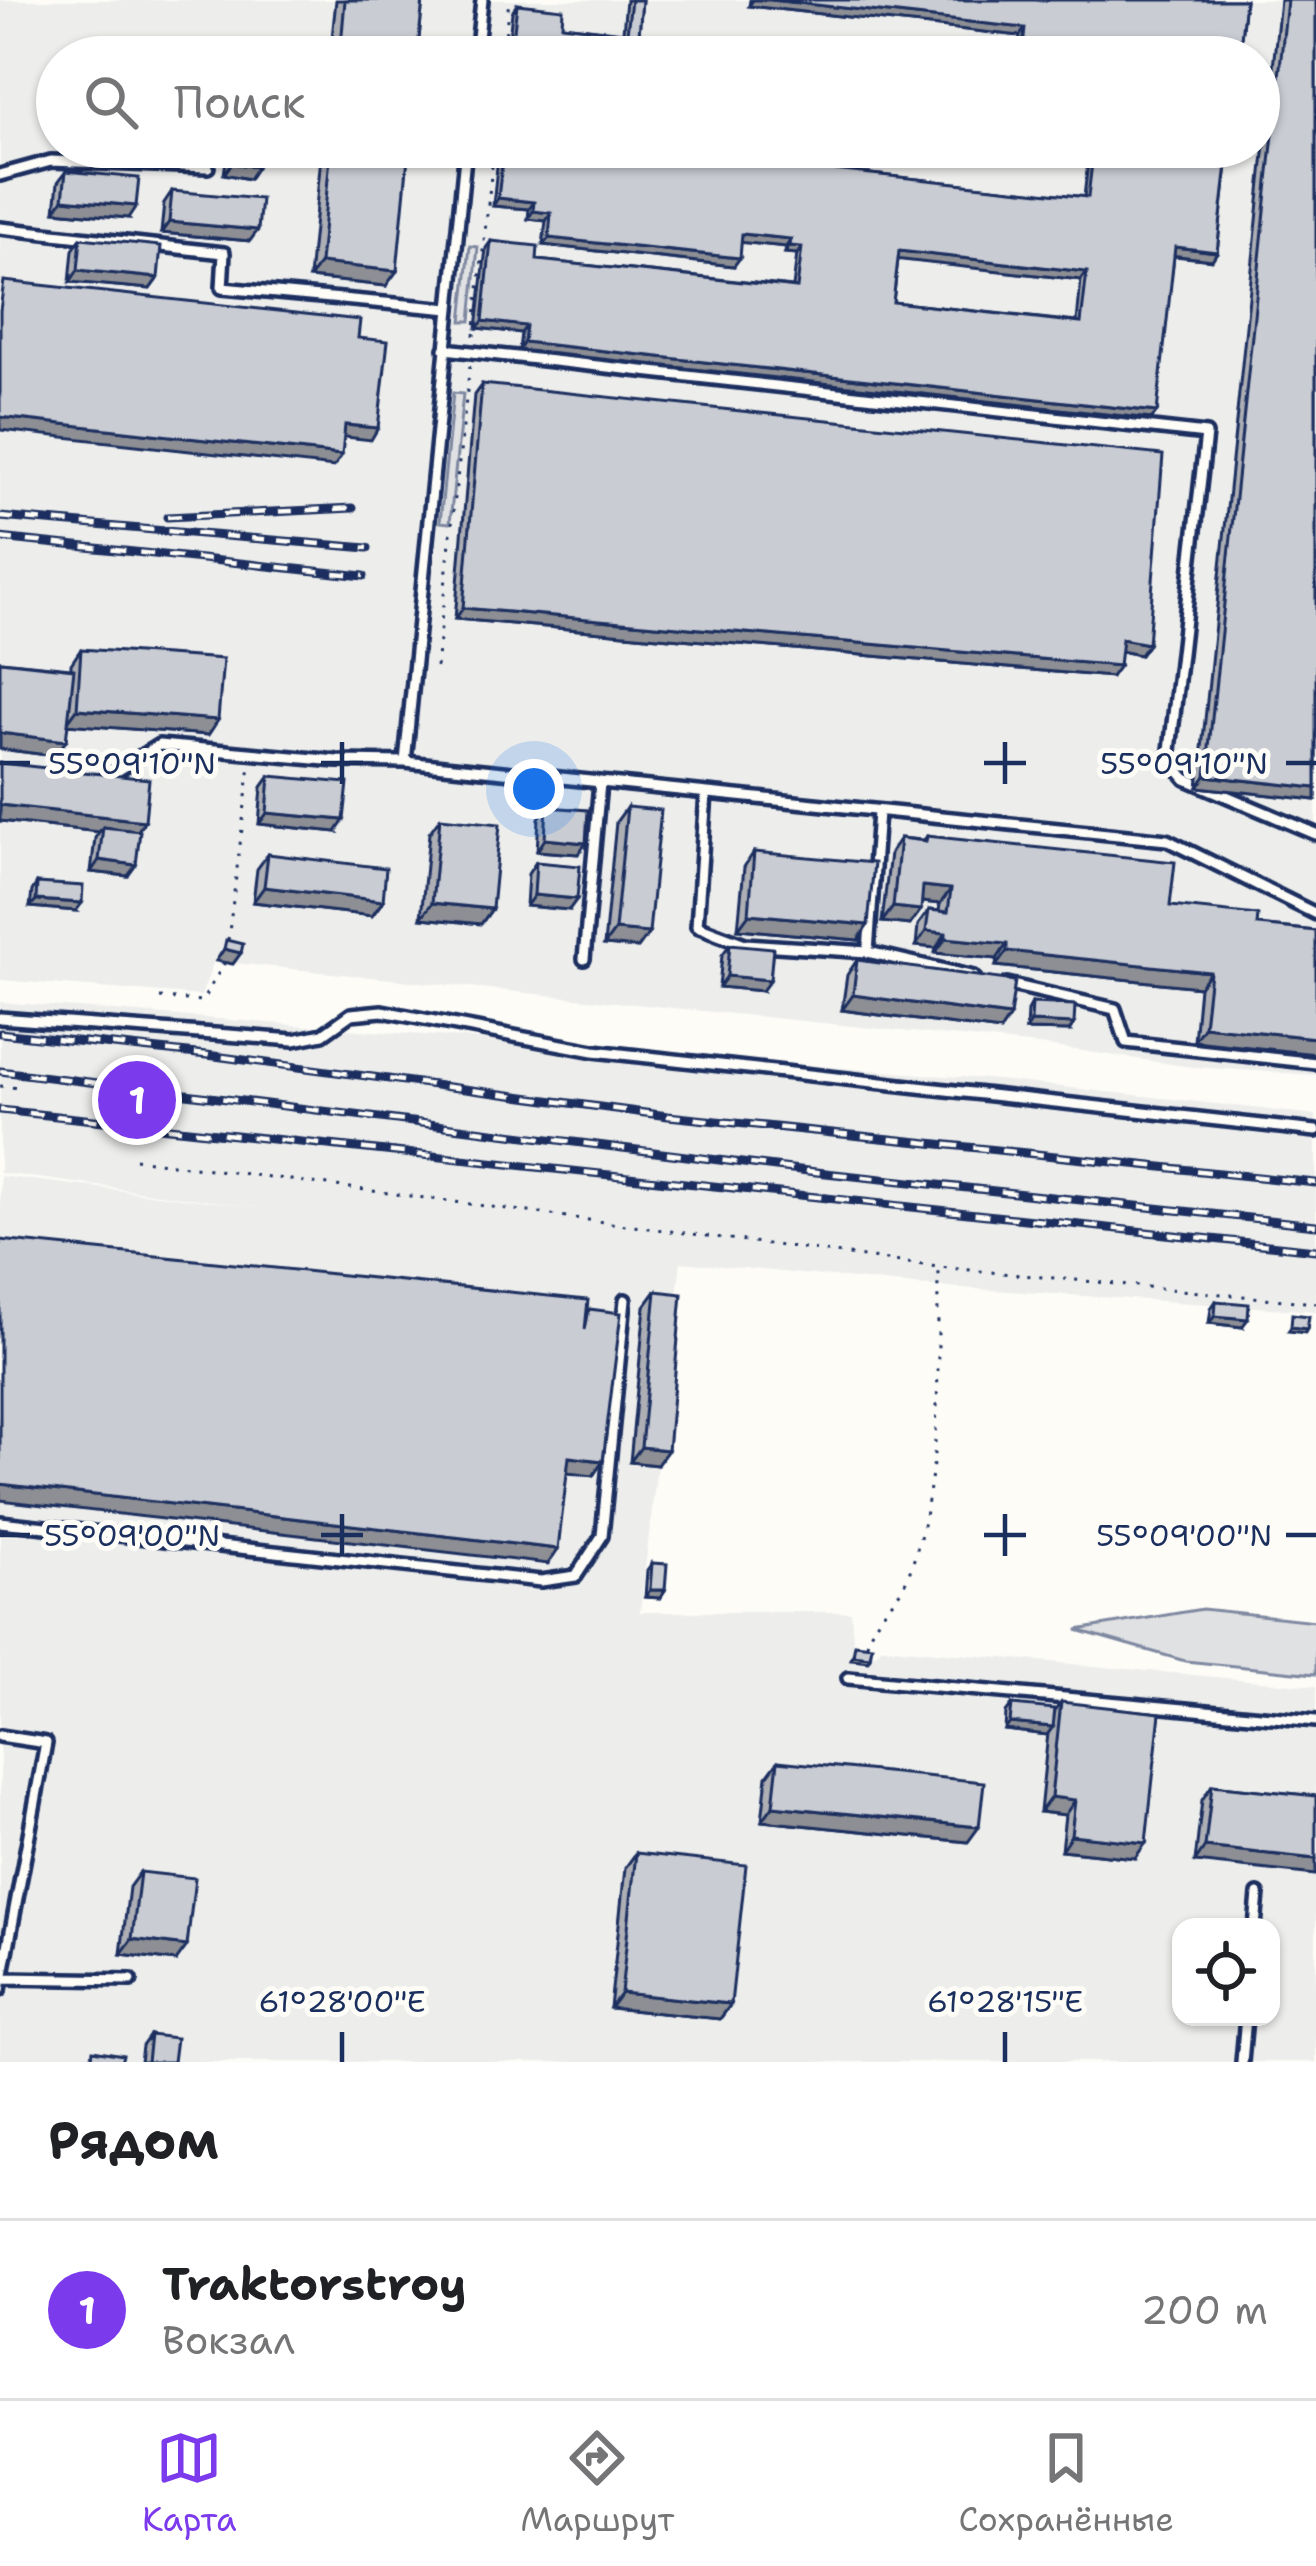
<!DOCTYPE html>
<html lang="ru">
<meta charset="utf-8">
<style>
body{margin:0;font-family:"Shantell Sans",sans-serif;background:#f6f6f6;color:#202124}
.controls{position:absolute;right:36px;bottom:36px;display:grid;overflow:hidden;border-radius:24px;box-shadow:0 3px 9px #0004}
.controls button{width:108px;height:108px;display:grid;place-items:center;padding:0;border:0;border-bottom:3px solid #e0e0e0;background:#fff;color:#202124;font:60px sans-serif}
.you{position:absolute;left:534px;top:789px;width:42px;height:42px;margin:-30px;border:9px solid #fff;border-radius:50%;background:#1a73e8;box-shadow:0 0 0 18px #1a73e833}
.badge{display:grid;place-items:center;width:78px;height:78px;border-radius:50%;background:#7c3aed;color:#fff;font-size:39px;font-weight:700}
.pin{position:absolute;translate:-50% -50%;border:6px solid #fff;box-shadow:0 3px 12px #0006}
.list{margin:0;padding:0;list-style:none}
h2{display:flex;justify-content:space-between;align-items:center;height:156px;margin:0;padding:0 48px;font-size:51px}
h2 small{font-size:39px;font-weight:400;color:#757577}
.list li{display:grid;grid-template-columns:78px 1fr auto;gap:36px;align-items:center;box-sizing:border-box;height:180px;padding:0 48px;border-top:3px solid #e0e0e0}
.list b{display:block;font-size:45px;white-space:nowrap}
.list p{margin:0;font-size:39px;white-space:nowrap;color:#757577}
.list em{font-size:39px;font-style:normal;color:#757577}
.icon{flex:none;width:66px;height:66px;fill:none;stroke:currentColor;stroke-width:2;stroke-linecap:round;stroke-linejoin:round}
.map{position:relative;flex:none;width:1316px;height:2062px;overflow:hidden}
.search{position:absolute;background:#fff;box-shadow:0 3px 9px #0004;left:36px;right:36px;top:36px;height:132px;display:flex;align-items:center;gap:30px;box-sizing:border-box;padding:0 42px;border-radius:66px;color:#757577;font-size:45px}
.sheet{height:336px;background:#fff}
nav{display:flex;justify-content:space-around;align-items:center;box-sizing:border-box;height:168px;border-top:3px solid #e0e0e0;background:#fff;font-size:33px;color:#757577}
nav a{display:grid;justify-items:center;gap:6px}
nav .on{color:#7c3aed}
.map>svg:first-child{display:block}
.built{fill:#edeeec;fill-rule:evenodd}
.green{fill:#e0e1e3;stroke:#7e88a0;stroke-width:3}
.lines{fill:none;stroke-linecap:round;stroke-linejoin:round}
.lane-casing{stroke:#1b2f5e;stroke-width:18}
.path{stroke:#1b2f5e;stroke-width:3;stroke-dasharray:3 9;stroke-linecap:butt}
.lane{stroke:#fdfcf7;stroke-width:9}
.rail-casing{stroke:#1b2f5e;stroke-width:9}
.rail{stroke:#fdfcf7;stroke-width:4.5;stroke-dasharray:14;stroke-linecap:butt}
.wall{fill:#adafb5;stroke:#1b2f5e;stroke-width:3;fill-rule:evenodd}
.shaded-wall{fill:#8d8f94;stroke:#1b2f5e;stroke-width:3}
.building{fill:#c9ccd3;stroke:#1b2f5e;stroke-width:3;fill-rule:evenodd}
.ticks{fill:none;stroke:#1b2f5e;stroke-width:4.5}
.ticks-label{font-size:30px;text-anchor:middle;fill:#1b2f5e;stroke:#fdfcf7;stroke-width:10;stroke-linejoin:round;paint-order:stroke}
</style>
<div class="map">
<svg width="1316" height="2062" viewBox="0 0 1316 2062">
<rect width="100%" height="100%" fill="#fdfcf7"/>
<filter id="ink" filterUnits="userSpaceOnUse"><feTurbulence type="fractalNoise" baseFrequency=".00833" numOctaves="2"/><feDisplacementMap in="SourceGraphic" scale="24" xChannelSelector="R" yChannelSelector="G"/><feConvolveMatrix kernelMatrix="1 2 1 2 8 2 1 2 1" color-interpolation-filters="sRGB"/></filter>
<g filter="url(#ink)">
<!-- built -->
<path class="built" d="M 0,0 L 1316,0 L 1316,1075 L 1192,1067 L 1047,1046 L 214,961 L 201,996 L 0,980 ZM 57,57 L 1259,57 L 1259,147 L 57,147 Z
M 0,1002 L 999,1080 L 1316,1115 L 1316,1311 L 914,1285 L 681,1262 L 640,1612 L 851,1612 L 854,1652 L 876,1654 L 882,1647 L 1316,1686 L 1316,2062 L 0,2062 L 0,1176 L 257,1207 L 0,1173 ZM 1181,1927 L 1271,1927 L 1271,2017 L 1181,2017 Z"/>
<!-- green -->
<path class="green" d="M 470,246 L 478,247 L 471,321 L 462,321 Z
M 453,393 L 463,394 L 450,523 L 440,522 Z
M 1202,1609 L 1316,1621 L 1316,1674 L 1185,1661 L 1077,1630 Z"/>
<g class="lines">
<!-- lane casing -->
<g class="lane-casing">
<path id="lane" d="M 476,57 L 482,0
M 0,175 L 51,161 L 208,167
M 0,228 L 224,253 L 222,288 L 450,309
M 445,349 L 1206,434 L 1169,759 L 1186,779 L 1316,834
M 405,762 L 466,147
M 101,781 L 159,745 L 337,761 L 405,762 L 1167,840 L 1316,914
M 706,793 L 697,926 L 745,944 L 868,952 L 974,977
M 868,952 L 878,812
M 584,959 L 600,783
M 1007,984 L 1115,1009 L 1126,1042 L 1316,1063
M 0,1018 L 294,1040 L 323,1034 L 351,1014 L 382,1011 L 594,1051 L 1316,1131
M 0,1522 L 541,1581 L 576,1576 L 602,1536 L 625,1300
M 848,1678 L 1316,1721
M 0,1736 L 46,1743 L 0,1990
M 1255,1927 L 1258,1894
M 2,1978 L 131,1980
M 1242,2062 L 1246,2017"/>
</g>
<!-- path -->
<path class="path" d="M 503,57 L 509,0
M 474,336 L 494,147
M 436,667 L 470,364
M 228,940 L 250,765
M 160,998 L 202,1001 L 225,962
M 0,1086 L 21,1088
M 135,1159 L 938,1267 L 1316,1303
M 867,1644 C 873,1615 899,1602 909,1574 C 944,1475 937,1371 938,1269"/>
<!-- lane -->
<use href="#lane" class="lane"/>
<!-- rail casing -->
<g class="rail-casing">
<path id="rail" d="M 0,517 L 368,548
M 167,517 L 353,508
M 0,538 L 364,576
M 0,1033 L 207,1055 L 668,1116 L 1316,1183
M 0,1071 L 816,1172 L 1316,1225
M 0,1110 L 1316,1250"/>
</g>
<!-- rail -->
<use href="#rail" class="rail"/>
</g>
<!-- wall -->
<path class="wall" d="M 336,0 L 423,0 L 417,57 L 330,57 Z
M 626,0 L 642,0 L 639,34 L 849,57 L 507,57 L 512,12 L 517,4 L 562,25 L 623,32 Z
M 750,0 L 1245,0 L 1239,57 L 1018,57 L 1020,36 L 749,6 Z
M 1280,0 L 1316,0 L 1316,800 L 1198,787 Z
M 228,147 L 260,147 L 249,179 L 224,174 Z
M 322,147 L 409,147 L 386,286 L 309,278 Z
M 499,147 L 617,147 L 1084,197 L 1088,162 L 950,147 L 1229,147 L 1217,252 L 1212,260 L 1174,256 L 1152,419 L 519,350 L 521,333 L 477,328 L 486,248 L 491,241 L 537,260 L 793,287 L 797,254 L 785,253 L 786,247 L 741,242 L 734,266 L 543,245 L 546,221 L 528,219 L 529,209 L 493,206 ZM 898,259 L 1081,280 L 1077,322 L 893,302 Z
M 66,171 L 128,218 L 55,211 L 58,182 Z
M 172,191 L 250,241 L 161,233 L 164,203 Z
M 81,238 L 158,278 L 150,289 L 70,282 L 73,250 Z
M 482,384 L 1148,644 L 1140,655 L 1120,651 L 1111,677 L 455,619 L 474,395 Z
M 81,649 L 218,720 L 208,735 L 68,724 L 55,756 L 0,749 L 0,661 L 71,668 L 71,664 Z
M 270,776 L 336,832 L 259,824 L 262,787 Z
M 547,807 L 586,843 L 578,854 L 537,851 L 539,818 Z
M 627,807 L 649,933 L 638,948 L 604,945 L 616,822 Z
M 440,818 L 492,909 L 481,924 L 421,918 L 429,833 Z
M 0,821 L 137,831 L 128,876 L 91,872 L 95,838 L 99,832 Z
M 927,836 L 1170,906 L 1257,925 L 1316,931 L 1194,1041 L 1199,987 L 996,966 L 997,959 L 935,953 L 936,948 L 916,946 L 918,925 L 929,910 L 939,911 L 940,904 L 922,902 L 910,925 L 882,922 L 890,853 L 900,838 L 924,840 Z
M 754,852 L 858,940 L 738,929 L 744,867 Z
M 268,854 L 383,901 L 372,916 L 253,902 L 257,869 Z
M 536,862 L 569,910 L 526,906 L 528,874 Z
M 37,883 L 76,911 L 30,907 L 32,891 Z
M 730,944 L 762,991 L 719,987 L 722,955 Z
M 857,960 L 1010,1016 L 1000,1031 L 842,1010 L 847,975 Z
M 1032,1003 L 1069,1031 L 1026,1030 L 1027,1011 Z
M 656,1291 L 657,1465 L 630,1462 L 645,1306 Z
M 1216,1301 L 1242,1327 L 1209,1323 L 1211,1308 Z
M 652,1563 L 665,1590 L 660,1598 L 645,1597 L 647,1570 Z
M 1061,1702 L 1135,1858 L 1061,1850 L 1065,1815 L 1040,1812 L 1048,1733 L 1047,1735 L 1005,1730 L 1006,1713 L 1012,1705 L 1055,1711 Z
M 778,1761 L 968,1842 L 762,1821 L 767,1776 Z
M 1212,1785 L 1316,1796 L 1195,1862 L 1202,1800 Z
M 636,1853 L 731,2004 L 720,2019 L 610,2008 L 625,1868 Z
M 140,1872 L 176,1961 L 121,1954 L 129,1887 Z
M 150,2035 L 173,2062 L 140,2062 L 142,2046 Z"/>
<!-- shaded-wall -->
<path class="shaded-wall" d="M 753,0 L 771,0 L 1025,28 L 1020,36 L 749,6 Z
M 727,147 L 770,147 L 765,153 L 725,149 Z
M 805,147 L 847,147 L 842,154 L 803,150 Z
M 950,147 L 1027,147 L 1093,154 L 1088,162 Z
M 232,163 L 257,167 L 249,179 L 224,174 Z
M 498,198 L 534,202 L 529,209 L 493,206 Z
M 63,199 L 136,206 L 128,218 L 55,211 Z
M 533,211 L 551,213 L 546,221 L 528,219 Z
M 169,222 L 258,230 L 250,241 L 161,233 Z
M 742,234 L 791,239 L 786,247 L 737,242 Z
M 549,238 L 740,258 L 734,266 L 543,245 Z
M 790,246 L 802,247 L 797,254 L 785,253 Z
M 1175,247 L 1217,252 L 1212,260 L 1170,255 Z
M 899,251 L 1087,272 L 1081,280 L 894,259 Z
M 320,263 L 397,271 L 386,286 L 309,278 Z
M 78,270 L 158,278 L 150,289 L 70,282 Z
M 483,321 L 526,326 L 521,333 L 477,328 Z
M 524,342 L 1157,412 L 1152,419 L 519,350 Z
M 0,417 L 342,455 L 334,467 L 0,430 Z
M 345,425 L 378,428 L 371,440 L 337,436 Z
M 463,608 L 1119,666 L 1111,677 L 455,619 Z
M 1122,639 L 1148,644 L 1140,655 L 1114,650 Z
M 77,709 L 218,720 L 208,735 L 66,724 Z
M 0,733 L 66,741 L 55,756 L 0,749 Z
M 1206,776 L 1316,788 L 1316,800 L 1198,787 Z
M 0,805 L 145,821 L 134,836 L 103,827 L 99,832 L 0,821 Z
M 267,813 L 344,820 L 336,832 L 259,824 Z
M 545,839 L 586,843 L 578,854 L 537,851 Z
M 99,860 L 136,865 L 128,876 L 91,872 Z
M 923,886 L 951,889 L 940,904 L 913,901 Z
M 264,887 L 383,901 L 372,916 L 253,902 Z
M 534,895 L 577,899 L 569,910 L 526,906 Z
M 36,900 L 82,903 L 76,911 L 30,907 Z
M 432,903 L 492,909 L 481,924 L 421,918 Z
M 893,907 L 921,910 L 910,925 L 882,922 Z
M 749,914 L 868,925 L 858,940 L 738,929 Z
M 615,930 L 649,933 L 638,948 L 604,945 Z
M 926,931 L 946,933 L 936,948 L 916,946 Z
M 946,938 L 1007,944 L 997,959 L 935,953 Z
M 224,949 L 241,953 L 233,964 L 216,961 Z
M 1007,951 L 1210,972 L 1199,987 L 996,966 Z
M 727,976 L 770,980 L 762,991 L 719,987 Z
M 853,995 L 1010,1016 L 1000,1031 L 842,1010 Z
M 1031,1022 L 1074,1024 L 1069,1031 L 1026,1030 Z
M 1204,1026 L 1316,1038 L 1316,1054 L 1194,1041 Z
M 1215,1316 L 1248,1319 L 1242,1327 L 1209,1323 Z
M 1291,1327 L 1307,1329 L 1305,1333 L 1288,1331 Z
M 641,1447 L 668,1450 L 657,1465 L 630,1462 Z
M 569,1457 L 603,1461 L 593,1476 L 559,1472 Z
M 0,1484 L 558,1549 L 548,1564 L 0,1500 Z
M 650,1590 L 665,1590 L 660,1598 L 645,1597 Z
M 853,1655 L 870,1657 L 868,1661 L 851,1659 Z
M 1010,1723 L 1053,1727 L 1047,1735 L 1005,1730 Z
M 1051,1797 L 1075,1800 L 1065,1815 L 1040,1812 Z
M 773,1806 L 979,1827 L 968,1842 L 762,1821 Z
M 1071,1835 L 1146,1843 L 1135,1858 L 1061,1850 Z
M 1205,1847 L 1316,1859 L 1316,1875 L 1195,1862 Z
M 132,1939 L 187,1946 L 176,1961 L 121,1954 Z
M 621,1993 L 731,2004 L 720,2019 L 610,2008 Z"/>
<!-- building -->
<path class="building" d="M 345,0 L 423,0 L 417,57 L 340,57 Z
M 631,0 L 642,0 L 639,34 L 849,57 L 511,57 L 517,4 L 563,9 L 562,25 L 627,33 Z
M 771,0 L 1245,0 L 1239,57 L 1022,57 L 1025,28 Z
M 1287,0 L 1316,0 L 1316,788 L 1206,776 Z
M 234,147 L 260,147 L 257,167 L 232,163 Z
M 331,147 L 409,147 L 397,271 L 320,263 Z
M 504,147 L 617,147 L 1088,197 L 1093,154 L 1027,147 L 1229,147 L 1217,252 L 1175,247 L 1157,412 L 524,342 L 526,326 L 483,321 L 491,241 L 538,246 L 537,260 L 797,288 L 802,247 L 790,246 L 791,239 L 742,234 L 740,258 L 549,238 L 551,213 L 533,211 L 534,202 L 498,198 ZM 899,251 L 1087,272 L 1081,323 L 893,302 Z
M 66,171 L 139,178 L 136,206 L 63,199 Z
M 172,191 L 261,199 L 258,230 L 169,222 Z
M 81,238 L 161,246 L 158,278 L 78,270 Z
M 4,281 L 360,320 L 358,338 L 388,341 L 378,428 L 345,425 L 342,455 L 0,417 L 0,310 Z
M 482,384 L 1163,455 L 1148,644 L 1122,639 L 1119,666 L 463,608 Z
M 81,649 L 223,659 L 218,720 L 77,709 Z
M 0,661 L 74,669 L 66,741 L 0,733 Z
M 0,763 L 149,779 L 145,821 L 0,805 Z
M 270,776 L 348,783 L 344,820 L 267,813 Z
M 547,807 L 588,810 L 586,843 L 545,839 Z
M 627,807 L 661,810 L 649,933 L 615,930 Z
M 440,818 L 500,824 L 492,909 L 432,903 Z
M 103,827 L 140,831 L 136,865 L 99,860 Z
M 927,836 L 1175,862 L 1170,906 L 1258,915 L 1257,925 L 1316,931 L 1316,1038 L 1204,1026 L 1210,972 L 1007,951 L 1007,944 L 946,938 L 946,933 L 926,931 L 929,910 L 948,912 L 951,889 L 923,886 L 921,910 L 893,907 L 900,838 L 926,841 Z
M 754,852 L 874,863 L 868,925 L 749,914 Z
M 268,854 L 386,868 L 383,901 L 264,887 Z
M 536,862 L 580,866 L 577,899 L 534,895 Z
M 37,883 L 83,886 L 82,903 L 36,900 Z
M 226,940 L 243,944 L 241,953 L 224,949 Z
M 730,944 L 773,948 L 770,980 L 727,976 Z
M 857,960 L 1015,981 L 1010,1016 L 853,995 Z
M 1032,1003 L 1075,1005 L 1074,1024 L 1031,1022 Z
M 0,1240 L 588,1300 L 585,1330 L 589,1309 L 621,1313 L 603,1461 L 569,1457 L 558,1549 L 0,1484 Z
M 656,1291 L 682,1294 L 668,1450 L 641,1447 Z
M 1216,1301 L 1249,1304 L 1248,1319 L 1215,1316 Z
M 1292,1314 L 1309,1316 L 1307,1329 L 1291,1327 Z
M 652,1563 L 667,1564 L 665,1590 L 650,1590 Z
M 855,1644 L 872,1646 L 870,1657 L 853,1655 Z
M 1061,1702 L 1160,1713 L 1146,1843 L 1071,1835 L 1075,1800 L 1051,1797 Z
M 1012,1705 L 1055,1709 L 1053,1727 L 1010,1723 Z
M 778,1761 L 984,1782 L 979,1827 L 773,1806 Z
M 1212,1785 L 1316,1796 L 1316,1859 L 1205,1847 Z
M 636,1853 L 746,1865 L 731,2004 L 621,1993 Z
M 140,1872 L 195,1878 L 187,1946 L 132,1939 Z
M 150,2035 L 176,2038 L 173,2062 L 147,2062 Z
M 93,2050 L 123,2055 L 121,2062 L 91,2062 Z"/>
</g>
<!-- ticks -->
<path class="ticks" d="M 342,742 L 342,784M 1005,742 L 1005,784M 0,763 L 30,763M 321,763 L 363,763M 984,763 L 1026,763M 1286,763 L 1316,763M 342,1514 L 342,1556M 1005,1514 L 1005,1556M 0,1535 L 30,1535M 321,1535 L 363,1535M 984,1535 L 1026,1535M 1286,1535 L 1316,1535M 342,2032 L 342,2062M 1005,2032 L 1005,2062"/>
<g class="ticks-label">
<text x="132" y="774">55°09'10"N</text>
<text x="1184" y="774">55°09'10"N</text>
<text x="132" y="1546">55°09'00"N</text>
<text x="1184" y="1546">55°09'00"N</text>
<text x="342" y="2012">61°28'00"E</text>
<text x="1005" y="2012">61°28'15"E</text>
</g>
</svg>
<div class="controls">
<button><svg class="icon" aria-label="locate" viewBox="0 0 24 24"><circle cx="12" cy="12" r="6"/><path d="M12 2v4M12 18v4M2 12h4M18 12h4"/></svg></button>
</div>
<div class="you"></div>
<div class="pin badge" style="left:137px;top:1100px">1</div>
<div class="search"><svg class="icon" aria-label="search" viewBox="0 0 24 24"><circle cx="10" cy="10" r="6"/><path d="M15 15l6 6"/></svg>Поиск</div>
</div>
<section class="sheet">
<h2>Рядом<small></small></h2>
<ul class="list">
<li><span class="badge">1</span><div><b>Traktorstroy</b><p>Вокзал</p></div><em>200 m</em></li>
</ul>
</section>
<nav>
<a class="on"><svg class="icon" aria-label="map" viewBox="0 0 24 24"><path d="M3 6l6-2 6 2 6-2v14l-6 2-6-2-6 2zM9 4v14M15 6v14"/></svg>Карта</a>
<a><svg class="icon" aria-label="directions" viewBox="0 0 24 24"><path d="M12 3l9 9-9 9-9-9zM9 14v-3h6M13 9l2 2-2 2"/></svg>Маршрут</a>
<a><svg class="icon" aria-label="saved" viewBox="0 0 24 24"><path d="M7 4h10v16l-5-4-5 4z"/></svg>Сохранённые</a>
</nav>
